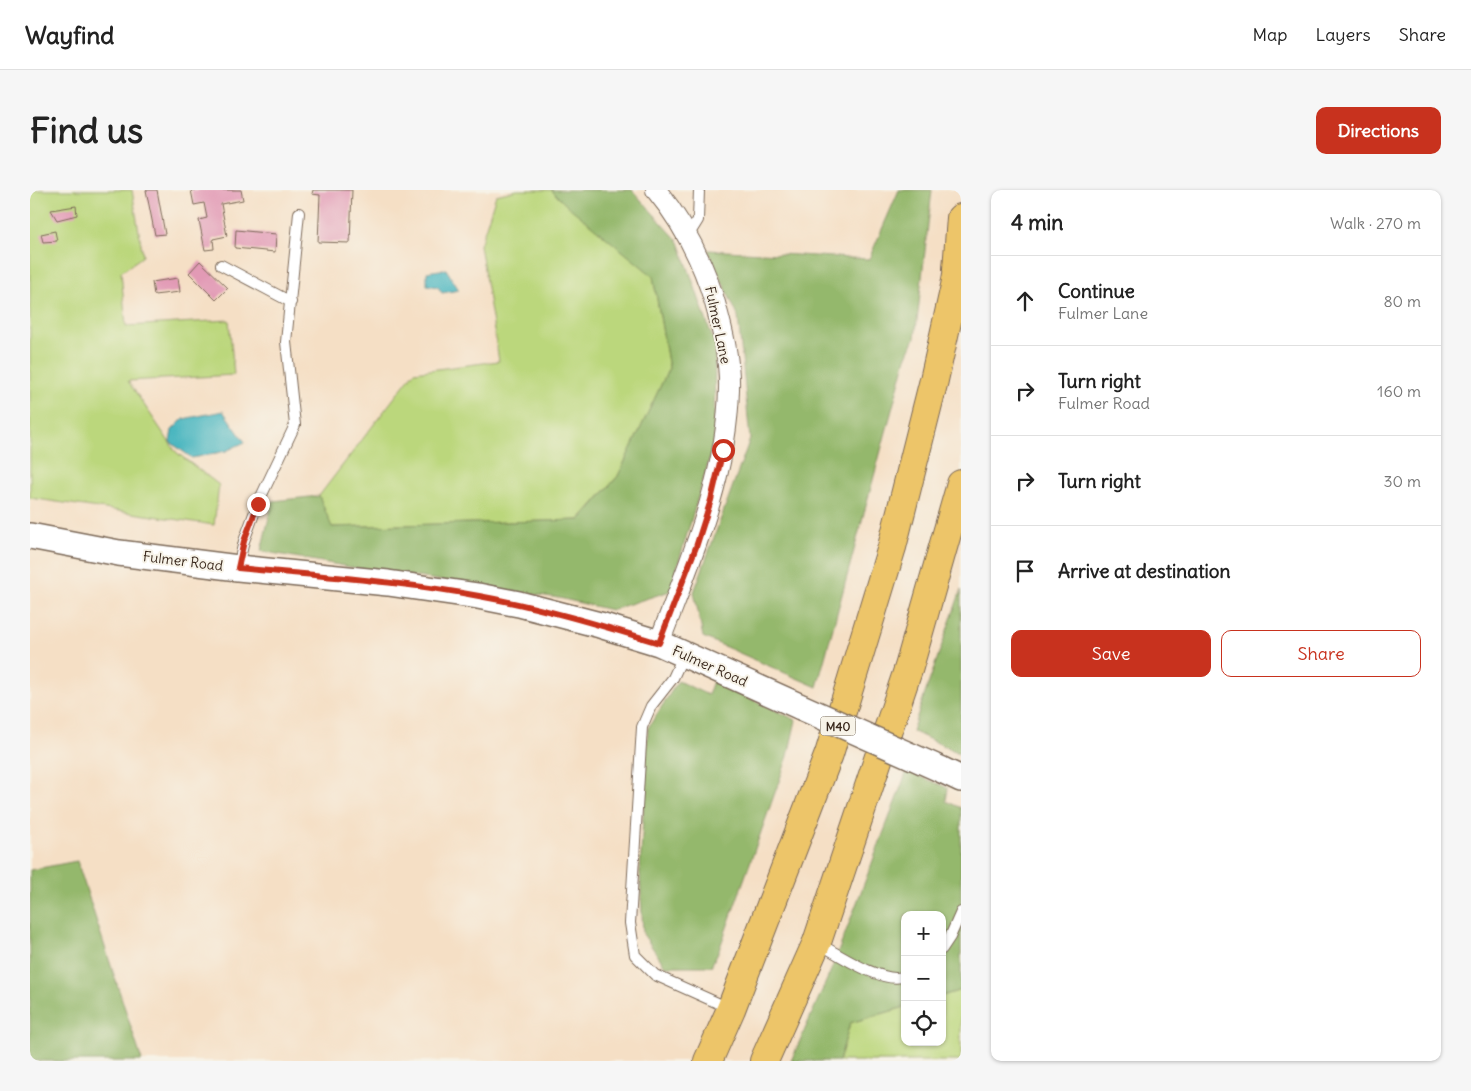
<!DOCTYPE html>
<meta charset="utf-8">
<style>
body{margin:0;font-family:Delius,sans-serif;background:#f6f6f6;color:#222}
.controls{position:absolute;right:15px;bottom:15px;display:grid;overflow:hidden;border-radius:10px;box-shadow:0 1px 4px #0004}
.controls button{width:45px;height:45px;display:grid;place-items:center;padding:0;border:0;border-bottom:1px solid #e0e0e0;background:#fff;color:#222;font:25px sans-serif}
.stop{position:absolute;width:15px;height:15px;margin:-11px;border:4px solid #c8321e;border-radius:50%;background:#fff}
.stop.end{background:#c8321e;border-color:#fff;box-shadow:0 1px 5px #0008}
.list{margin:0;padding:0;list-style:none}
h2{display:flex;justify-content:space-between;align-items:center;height:65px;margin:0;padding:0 20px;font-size:21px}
h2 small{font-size:16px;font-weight:400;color:#767676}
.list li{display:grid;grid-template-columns:32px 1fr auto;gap:15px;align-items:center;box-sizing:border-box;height:90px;padding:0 20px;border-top:1px solid #e0e0e0}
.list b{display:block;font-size:19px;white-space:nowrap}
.list p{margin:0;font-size:16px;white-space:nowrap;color:#767676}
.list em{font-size:16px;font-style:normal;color:#767676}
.actions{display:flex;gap:10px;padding:15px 20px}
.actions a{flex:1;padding:11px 0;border:1px solid #c8321e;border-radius:10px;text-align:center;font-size:18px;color:#c8321e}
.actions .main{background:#c8321e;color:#fff}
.icon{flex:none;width:28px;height:28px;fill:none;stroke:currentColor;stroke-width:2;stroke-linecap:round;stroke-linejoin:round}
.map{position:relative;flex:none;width:931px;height:871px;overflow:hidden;border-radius:10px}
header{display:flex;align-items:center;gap:30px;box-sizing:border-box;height:70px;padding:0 25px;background:#fff;border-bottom:1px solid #e0e0e0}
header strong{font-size:24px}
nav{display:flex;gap:28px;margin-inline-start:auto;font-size:18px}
.intro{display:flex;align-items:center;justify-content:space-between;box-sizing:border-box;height:120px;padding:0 30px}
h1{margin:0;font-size:35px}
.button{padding:12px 22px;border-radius:10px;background:#c8321e;color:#fff;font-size:18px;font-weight:700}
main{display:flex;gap:30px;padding:0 30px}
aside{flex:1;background:#fff;border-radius:10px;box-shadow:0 1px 4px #0004}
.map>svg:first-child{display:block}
.green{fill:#bbd77c;stroke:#7b804d}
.forest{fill:#94b86c;stroke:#687145}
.water{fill:#46b5bf;stroke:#40706e}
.building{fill:#e29ab5}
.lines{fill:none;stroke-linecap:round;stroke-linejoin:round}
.service-casing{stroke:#7c6958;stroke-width:12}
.minor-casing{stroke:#7c6958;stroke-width:22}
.tertiary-casing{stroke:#7c6958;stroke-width:28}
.motorway-casing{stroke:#7c6958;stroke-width:30}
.service{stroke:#fff;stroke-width:10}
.minor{stroke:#fff;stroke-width:20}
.tertiary{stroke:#fff;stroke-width:25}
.motorway{stroke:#edc569;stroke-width:28}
.tertiary-bridge-casing{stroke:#7c6958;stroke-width:28;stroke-linecap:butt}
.tertiary-bridge{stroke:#fff;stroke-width:25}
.route{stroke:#c8321e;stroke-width:6}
.labels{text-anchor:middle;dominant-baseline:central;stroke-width:4;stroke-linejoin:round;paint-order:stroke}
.shield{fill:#f7f3e8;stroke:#73665b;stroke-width:1}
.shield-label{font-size:12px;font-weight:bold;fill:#3b2a1e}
.street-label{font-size:14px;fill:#3b2a1e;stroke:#f7f3e8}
</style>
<header>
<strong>Wayfind</strong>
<nav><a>Map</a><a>Layers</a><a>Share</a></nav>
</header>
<div class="intro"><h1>Find us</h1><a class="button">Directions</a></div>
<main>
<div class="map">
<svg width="931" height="871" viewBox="0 0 931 871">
<rect width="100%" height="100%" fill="#f7f3e8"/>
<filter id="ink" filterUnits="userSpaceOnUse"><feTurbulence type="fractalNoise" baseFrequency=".02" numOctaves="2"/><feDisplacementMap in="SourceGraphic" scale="10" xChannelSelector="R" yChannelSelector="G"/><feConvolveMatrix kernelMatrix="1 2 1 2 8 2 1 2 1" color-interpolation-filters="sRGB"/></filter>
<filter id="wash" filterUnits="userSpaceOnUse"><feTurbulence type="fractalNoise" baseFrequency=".0096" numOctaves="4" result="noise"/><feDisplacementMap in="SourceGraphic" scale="20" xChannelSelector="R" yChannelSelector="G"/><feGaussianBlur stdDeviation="1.12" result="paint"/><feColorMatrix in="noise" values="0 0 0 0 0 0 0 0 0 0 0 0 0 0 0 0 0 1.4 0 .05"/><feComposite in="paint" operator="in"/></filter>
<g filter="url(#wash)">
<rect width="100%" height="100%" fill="#f5dfc5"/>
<!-- green -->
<path class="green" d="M 0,0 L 102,0 L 113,66 L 91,82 L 96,136 L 199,130 L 204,185 L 98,191 L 146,262 L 189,295 L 184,335 L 0,308 Z
M 487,0 L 523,0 L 623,86 L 639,178 L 588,286 L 549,330 L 301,337 L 289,306 L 384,182 L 469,171 L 450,55 L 466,5 Z
M 931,800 L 931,871 L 809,871 L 820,833 L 875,817 L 875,852 L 912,852 L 912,806 Z"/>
<!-- forest -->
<path class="forest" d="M 521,0 L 602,0 L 649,52 L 685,155 L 684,254 L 640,401 L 581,420 L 529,408 L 320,377 L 231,361 L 243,311 L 289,306 L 302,337 L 550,330 L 588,286 L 639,178 L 623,86 L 534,13 Z
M 869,0 L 902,0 L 885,148 L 876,168 L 787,497 L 673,447 L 664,402 L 720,249 L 708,126 L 678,60 L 839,69 Z
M 931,400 L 931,564 L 882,541 Z
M 648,491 L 678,505 L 683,491 L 766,530 L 758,566 L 689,760 L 681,776 L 635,776 L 613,744 L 610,682 L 618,538 Z
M 877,581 L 918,598 L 916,611 L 931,618 L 931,800 L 912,806 L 912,725 L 875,725 L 875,817 L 820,833 L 809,871 L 761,871 L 802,778 Z
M 47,671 L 112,871 L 0,871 L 0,680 Z"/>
<!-- water -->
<path class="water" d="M 416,79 L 429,100 L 412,103 L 408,97 L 397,95 L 397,82 Z
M 193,221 L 215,252 L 196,261 L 162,268 L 140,252 L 142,240 L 153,229 Z"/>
<g id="blocks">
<!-- building -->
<path class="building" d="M 116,0 L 127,0 L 135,44 L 125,45 Z
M 161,0 L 211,0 L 213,10 L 191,14 L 197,46 L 183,49 L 184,59 L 175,60 L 169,30 L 177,28 L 174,13 L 164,15 Z
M 283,0 L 322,0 L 320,53 L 288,52 L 290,5 L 282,4 Z
M 46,16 L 47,25 L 27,30 L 21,20 Z
M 206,40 L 246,44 L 245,62 L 205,58 Z
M 25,41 L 27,51 L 13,52 L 11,44 Z
M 170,71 L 198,98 L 186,110 L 159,83 Z
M 148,88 L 150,102 L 124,105 L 122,92 Z"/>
</g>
</g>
<g filter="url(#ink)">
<use href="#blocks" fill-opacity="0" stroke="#7c6958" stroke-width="1"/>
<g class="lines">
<!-- service casing -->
<g class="service-casing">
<path id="service" d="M 658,46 L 668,30 L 669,0
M 191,75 L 261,112
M 208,377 L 214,351 L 228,313 L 265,235 L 256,152 L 269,23
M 654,464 L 643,488 L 621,516 L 612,537 L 600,733 L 605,765 L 625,785 L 701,819
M 788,753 C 806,763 855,796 875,786
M 912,759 L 920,747 L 931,722"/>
</g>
<!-- minor casing -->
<g class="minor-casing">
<path id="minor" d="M 626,0 C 654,34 673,72 685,113 C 693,141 700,170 699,199 C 697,288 660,371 629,453"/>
</g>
<!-- tertiary casing -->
<g class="tertiary-casing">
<path id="tertiary" d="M 0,346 L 89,363 L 208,378 L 358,393 L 448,406 L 489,414 L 570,435 L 629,453 L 771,517
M 910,579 L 931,589"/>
</g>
<!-- motorway casing -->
<g class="motorway-casing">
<path id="motorway" d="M 927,79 L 931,28
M 678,871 L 701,819 L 799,564 L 862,357 L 904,190 L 925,96 L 931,61
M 734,871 L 787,752 L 879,477 L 931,294"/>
</g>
<!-- service -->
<use href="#service" class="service"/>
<!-- minor -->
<use href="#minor" class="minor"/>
<!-- tertiary -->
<use href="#tertiary" class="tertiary"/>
<!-- motorway -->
<use href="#motorway" class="motorway"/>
<!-- tertiary-bridge casing -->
<g class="tertiary-bridge-casing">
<path id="tertiary-bridge" d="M 771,517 L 910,579"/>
</g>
<!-- tertiary-bridge -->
<use href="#tertiary-bridge" class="tertiary-bridge"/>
</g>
</g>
<g class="lines" filter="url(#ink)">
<!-- route -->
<path class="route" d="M 228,314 L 214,351 L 208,378 C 287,386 371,391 449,406 C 510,417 570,435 629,453 L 666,357 L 681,310 L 693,260"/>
</g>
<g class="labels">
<!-- shield labels -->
<rect class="shield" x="790.5" y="526.5" width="35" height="19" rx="4"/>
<g class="shield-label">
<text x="808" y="536">M40</text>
</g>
<!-- street labels -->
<g class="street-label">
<text transform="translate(688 135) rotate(78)">Fulmer Lane</text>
<text transform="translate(153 371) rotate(7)">Fulmer Road</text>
<text transform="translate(680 476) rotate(24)">Fulmer Road</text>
</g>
</g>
</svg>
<div class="controls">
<button>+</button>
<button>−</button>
<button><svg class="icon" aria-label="locate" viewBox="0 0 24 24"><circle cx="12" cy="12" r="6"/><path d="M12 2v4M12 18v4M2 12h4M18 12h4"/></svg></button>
</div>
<div class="stop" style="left:693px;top:260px"></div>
<div class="stop end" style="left:228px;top:314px"></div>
</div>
<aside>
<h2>4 min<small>Walk · 270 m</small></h2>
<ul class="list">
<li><svg class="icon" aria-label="ahead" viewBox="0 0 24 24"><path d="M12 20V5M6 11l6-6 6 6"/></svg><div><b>Continue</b><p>Fulmer Lane</p></div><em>80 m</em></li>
<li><svg class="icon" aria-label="right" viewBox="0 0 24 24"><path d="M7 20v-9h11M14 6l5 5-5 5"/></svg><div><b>Turn right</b><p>Fulmer Road</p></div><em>160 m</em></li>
<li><svg class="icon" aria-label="right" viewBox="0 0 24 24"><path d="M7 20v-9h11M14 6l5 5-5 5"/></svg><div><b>Turn right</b></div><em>30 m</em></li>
<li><svg class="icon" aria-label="arrive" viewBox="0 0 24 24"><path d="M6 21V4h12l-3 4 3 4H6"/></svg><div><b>Arrive at destination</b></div></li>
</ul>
<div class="actions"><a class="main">Save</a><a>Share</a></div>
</aside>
</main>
